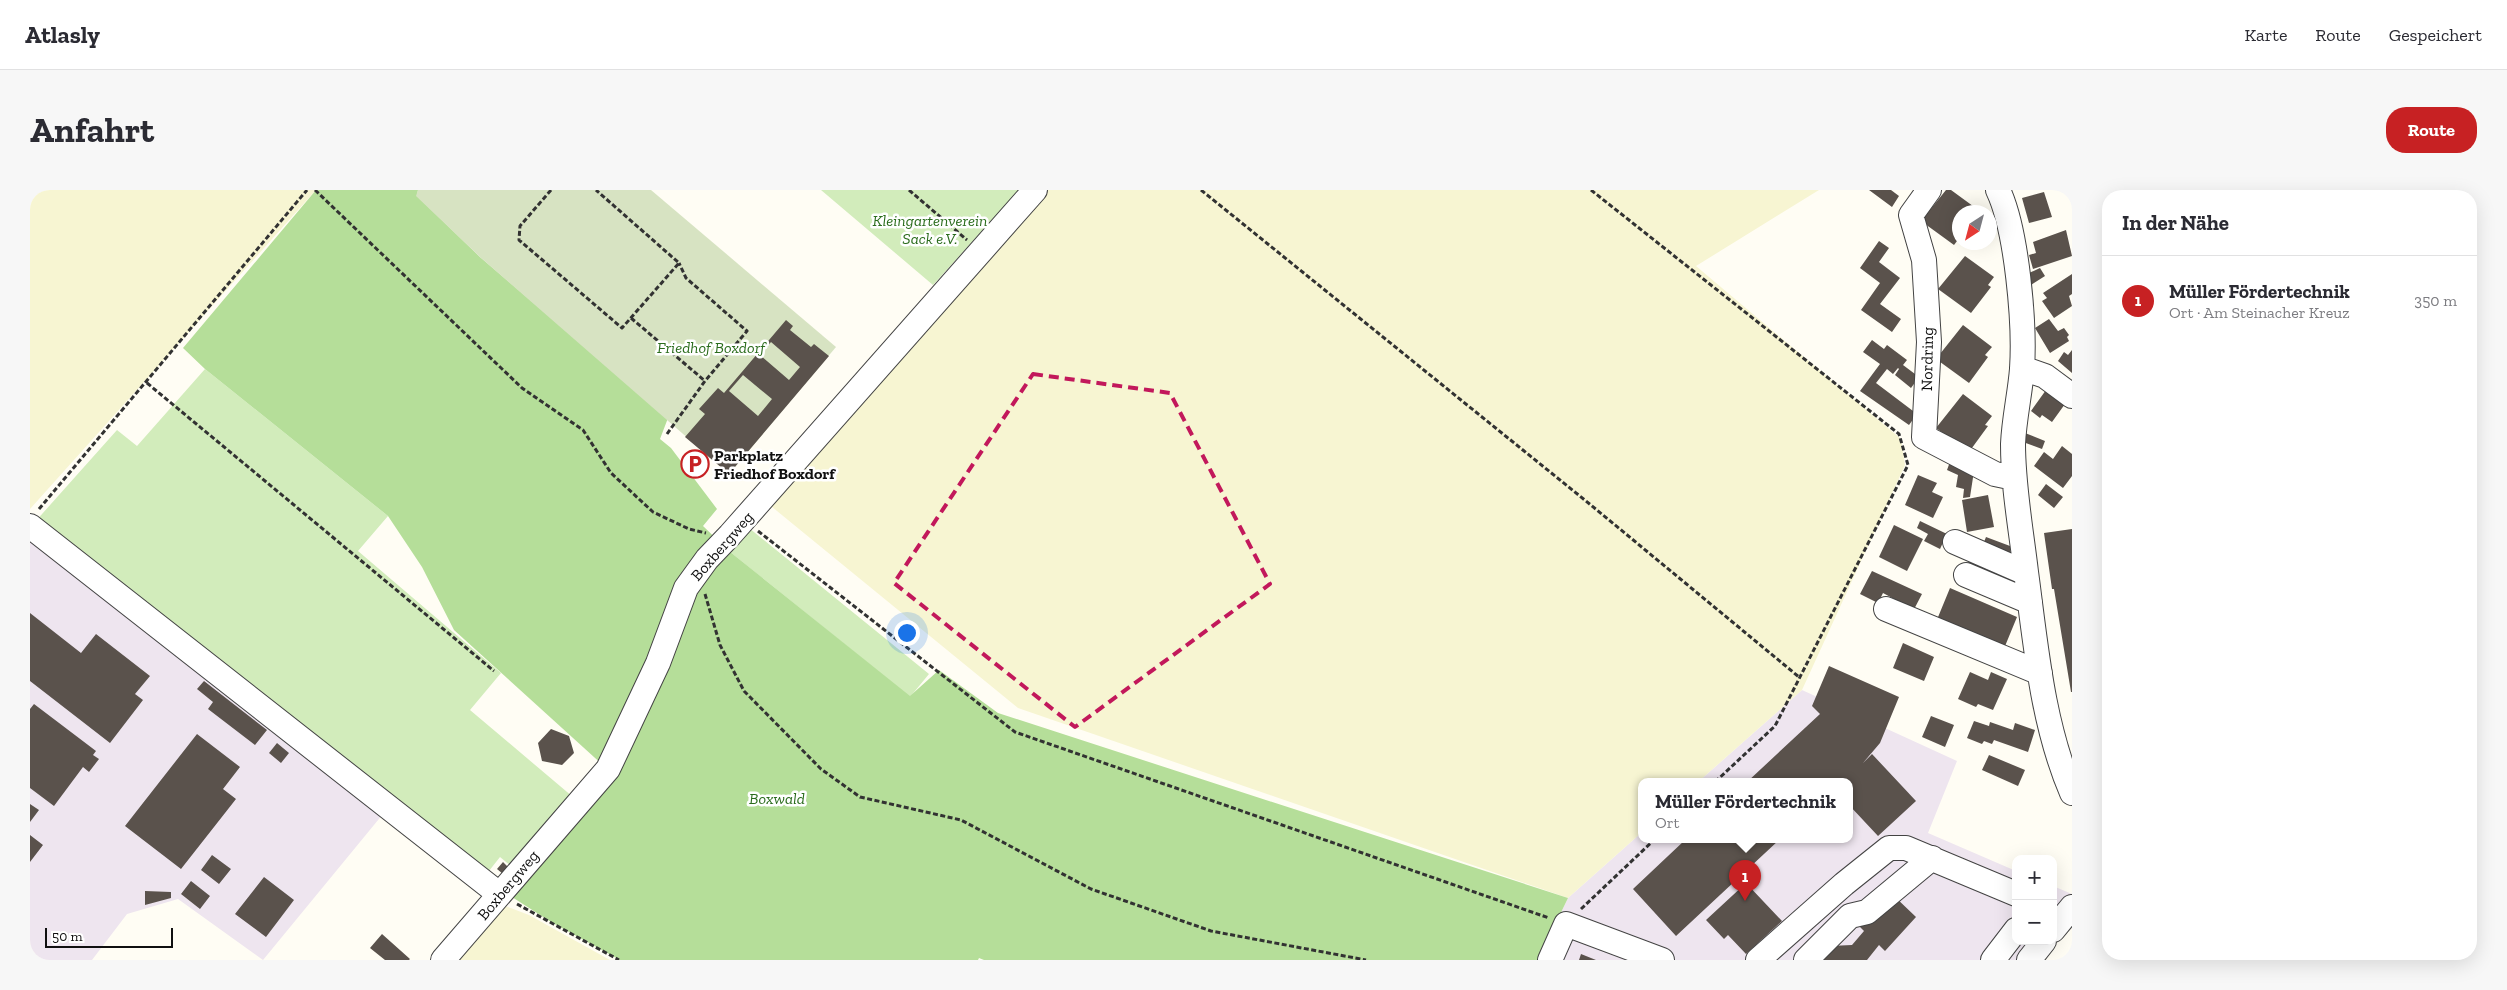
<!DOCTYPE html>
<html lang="de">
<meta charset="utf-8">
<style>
body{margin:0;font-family:"Zilla Slab",serif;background:#f7f7f7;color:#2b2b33}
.controls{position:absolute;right:15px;bottom:15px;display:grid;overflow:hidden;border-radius:10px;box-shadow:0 5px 20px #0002}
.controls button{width:45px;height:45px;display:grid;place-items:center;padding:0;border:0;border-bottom:1px solid #e1e1e2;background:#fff;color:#2b2b33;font:25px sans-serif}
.compass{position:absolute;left:1922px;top:15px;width:45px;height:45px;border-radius:50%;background:#fff;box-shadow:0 5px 20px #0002;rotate:216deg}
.scale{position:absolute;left:15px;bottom:12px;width:128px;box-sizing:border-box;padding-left:5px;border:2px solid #101010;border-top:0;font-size:14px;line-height:18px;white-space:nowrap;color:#101010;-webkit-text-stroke:4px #fff;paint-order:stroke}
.you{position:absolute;left:876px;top:442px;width:18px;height:18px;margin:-12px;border:4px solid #fff;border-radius:50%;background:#1a73e8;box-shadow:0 0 0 8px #1a73e833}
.badge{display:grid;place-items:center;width:32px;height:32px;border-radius:50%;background:#c72123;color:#fff;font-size:16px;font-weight:700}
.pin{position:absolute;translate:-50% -41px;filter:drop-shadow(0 1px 2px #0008)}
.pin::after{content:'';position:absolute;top:26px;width:18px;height:15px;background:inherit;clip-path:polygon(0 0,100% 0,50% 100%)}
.popup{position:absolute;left:1608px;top:588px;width:215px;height:65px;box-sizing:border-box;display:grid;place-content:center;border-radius:10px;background:#fff;filter:drop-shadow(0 1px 4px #0005);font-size:16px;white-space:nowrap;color:#7c7c81}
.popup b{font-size:19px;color:#2b2b33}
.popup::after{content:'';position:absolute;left:50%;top:100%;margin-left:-10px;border:10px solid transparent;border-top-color:#fff}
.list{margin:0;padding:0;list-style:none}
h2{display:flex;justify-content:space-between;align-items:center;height:65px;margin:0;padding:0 20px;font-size:21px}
h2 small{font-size:16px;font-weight:400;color:#7c7c81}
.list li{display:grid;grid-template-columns:32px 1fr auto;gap:15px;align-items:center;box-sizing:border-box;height:90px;padding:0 20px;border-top:1px solid #e1e1e2}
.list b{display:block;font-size:19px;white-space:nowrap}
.list p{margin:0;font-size:16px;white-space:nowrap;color:#7c7c81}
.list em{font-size:16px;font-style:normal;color:#7c7c81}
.map{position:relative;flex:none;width:2042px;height:770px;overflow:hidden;border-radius:20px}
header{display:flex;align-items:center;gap:30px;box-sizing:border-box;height:70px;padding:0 25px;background:#fff;border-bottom:1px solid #e1e1e2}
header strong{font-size:24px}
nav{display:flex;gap:28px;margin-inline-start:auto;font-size:18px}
.intro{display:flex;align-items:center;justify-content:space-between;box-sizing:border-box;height:120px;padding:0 30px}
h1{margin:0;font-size:35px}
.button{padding:12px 22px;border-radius:20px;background:#c72123;color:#fff;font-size:18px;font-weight:700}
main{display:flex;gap:30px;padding:0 30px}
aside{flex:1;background:#fff;border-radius:20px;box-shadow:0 5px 20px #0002}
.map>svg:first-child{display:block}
.industrial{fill:#eee5ef}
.farmland{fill:#f7f5d2}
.green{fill:#d2ecbb}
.forest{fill:#b5de99}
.cemetery{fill:#d7e3c2}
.building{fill:#5a524c;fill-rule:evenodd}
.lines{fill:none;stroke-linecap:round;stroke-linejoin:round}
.minor-casing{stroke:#434343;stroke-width:26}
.path{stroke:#323232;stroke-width:3;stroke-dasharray:5 2.5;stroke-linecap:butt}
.minor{stroke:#fff;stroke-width:24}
.marked{fill:none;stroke:#c2185b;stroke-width:4;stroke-dasharray:10 6;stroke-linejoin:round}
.labels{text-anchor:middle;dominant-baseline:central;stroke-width:5;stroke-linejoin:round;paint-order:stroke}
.park-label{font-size:16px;font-style:italic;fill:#2a6c1c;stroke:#fff}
.street-label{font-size:16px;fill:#101010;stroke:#fff}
.poi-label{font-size:16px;font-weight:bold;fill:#101010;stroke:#fff;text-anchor:start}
</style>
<header>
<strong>Atlasly</strong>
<nav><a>Karte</a><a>Route</a><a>Gespeichert</a></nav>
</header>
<div class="intro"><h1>Anfahrt</h1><a class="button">Route</a></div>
<main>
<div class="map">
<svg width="2042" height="770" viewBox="0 0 2042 770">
<rect width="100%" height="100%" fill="#fffdf4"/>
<!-- industrial -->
<path class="industrial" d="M 0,346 L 353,624 L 233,770 L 148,709 L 97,724 L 62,770 L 0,770 Z
M 1772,500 L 1927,571 L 1898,643 L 1986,681 L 1986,751 L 2008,751 L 1994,770 L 1508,770 L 1538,708 L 1611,643 L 1611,650 L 1819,650 L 1819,592 L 1668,592 Z
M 2023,696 L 2042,704 L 2042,708 L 2023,732 Z"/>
<!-- farmland -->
<path class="farmland" d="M 0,0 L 286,0 L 0,319 Z
M 1010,0 L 1789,0 L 1666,76 L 1871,249 L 1875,275 L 1772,500 L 1668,592 L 1611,592 L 1611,643 L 1538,708 L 988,518 L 736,312 Z
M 473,715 L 499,725 L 580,770 L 424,770 Z"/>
<!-- green -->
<path class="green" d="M 791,0 L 989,0 L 903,95 Z
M 175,179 L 358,326 L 328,361 L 471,483 L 440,520 L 543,607 L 482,677 L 470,667 L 455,686 L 4,333 L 87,240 L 107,256 Z
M 719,338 L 899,484 L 880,507 L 699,361 Z"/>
<!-- forest -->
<path class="forest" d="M 286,0 L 388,0 L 387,6 L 450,67 L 638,228 L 630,249 L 641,258 L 687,319 L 673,336 L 699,361 L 880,506 L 909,480 L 968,523 L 1538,708 L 1508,770 L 954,770 L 949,768 L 948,770 L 590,770 L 521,732 L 482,707 L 586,587 L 424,440 L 392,377 L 358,326 L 175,179 L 153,158 Z"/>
<!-- cemetery -->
<path class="cemetery" d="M 388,0 L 621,0 L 806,157 L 699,284 L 450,67 L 386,6 Z"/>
<!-- building -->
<path class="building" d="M 1839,0 L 1861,0 L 1869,6 L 1862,17 Z
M 1916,0 L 1921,0 L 1947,19 L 1944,22 L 1930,22 L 1930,47 L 1924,55 L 1891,31 Z
M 2014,2 L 2022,27 L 1999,33 L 1992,8 Z
M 2036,40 L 2042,66 L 2003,79 L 1999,65 L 2006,63 L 2003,52 Z
M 1849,51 L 1859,58 L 1849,72 L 1870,88 L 1850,114 L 1871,129 L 1862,142 L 1831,120 L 1850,93 L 1830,78 Z
M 1935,66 L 1964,87 L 1958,95 L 1961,97 L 1941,123 L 1908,99 Z
M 2010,78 L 2015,86 L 2001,95 L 1999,83 Z
M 2042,84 L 2042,104 L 2039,106 L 2042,116 L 2024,128 L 2012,111 L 2017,108 L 2013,103 Z
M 2019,129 L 2028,141 L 2034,138 L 2039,145 L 2037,147 L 2039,151 L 2020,163 L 2005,138 Z
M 756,130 L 763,136 L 760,140 L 781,157 L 784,154 L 799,166 L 699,284 L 655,247 L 675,224 L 669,219 L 688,198 L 694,203 ZM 741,152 L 770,177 L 759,190 L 730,165 ZM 713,185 L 742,209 L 728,226 L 699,201 Z
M 1933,135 L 1962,157 L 1955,165 L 1958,167 L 1939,193 L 1906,169 Z
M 1842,150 L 1854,159 L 1857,155 L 1877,170 L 1873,175 L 1889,187 L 1881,198 L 1865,185 L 1869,179 L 1868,178 L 1863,184 L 1857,179 L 1846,193 L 1887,224 L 1879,235 L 1830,201 L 1850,174 L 1833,162 Z
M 2042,160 L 2042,183 L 2028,171 L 2034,162 L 2038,165 Z
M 2016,200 L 2035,214 L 2022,232 L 2012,225 L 2010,228 L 2001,221 Z
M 1933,204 L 1962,226 L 1955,235 L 1958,236 L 1939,262 L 1906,238 Z
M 1995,243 L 2015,251 L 2012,259 L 1993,252 Z
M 2032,256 L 2042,264 L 2042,286 L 2033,298 L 2004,276 L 2014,262 L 2023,269 Z
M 1921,269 L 1944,281 L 1940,307 L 1933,308 L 1934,299 L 1926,297 L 1928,285 L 1917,280 Z
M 1888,285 L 1907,293 L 1902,302 L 1913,307 L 1903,328 L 1875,315 Z
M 2016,294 L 2033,307 L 2024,318 L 2008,305 Z
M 1958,305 L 1964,337 L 1937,342 L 1932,310 Z
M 1890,331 L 1917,344 L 1910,359 L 1894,351 L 1898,344 L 1887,338 Z
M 1864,335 L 1893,349 L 1877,381 L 1849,367 Z
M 2042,339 L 2042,502 L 2041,502 L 2024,399 L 2022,399 L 2014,343 Z
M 1956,347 L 1980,356 L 1981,369 L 1952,357 Z
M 1842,381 L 1892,404 L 1880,427 L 1862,418 L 1866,410 L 1853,403 L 1848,413 L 1830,404 Z
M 1920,398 L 1987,427 L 1973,461 L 1906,432 Z
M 0,423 L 51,463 L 66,444 L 120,486 L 105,504 L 113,510 L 80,553 L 0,491 Z
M 1873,453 L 1904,467 L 1894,491 L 1863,478 Z
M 1799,476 L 1869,507 L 1850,553 L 1833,573 L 1842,564 L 1886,611 L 1848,646 L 1819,615 L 1819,592 L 1717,592 L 1790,524 L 1782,516 Z
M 1940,482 L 1958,490 L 1961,482 L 1977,489 L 1963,520 L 1948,514 L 1946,517 L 1928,509 Z
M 174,491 L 237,540 L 225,555 L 178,519 L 183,512 L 167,499 Z
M 4,514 L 66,561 L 63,565 L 69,569 L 59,582 L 53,577 L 24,616 L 0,598 L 0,519 Z
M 1901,526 L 1924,535 L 1915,557 L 1892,547 Z
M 1944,531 L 1959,536 L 1960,532 L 1983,540 L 1985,533 L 2005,540 L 1998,562 L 1964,550 L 1962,554 L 1954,551 L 1952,554 L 1937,548 Z
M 521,539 L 539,546 L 544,563 L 532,575 L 512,571 L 508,553 Z
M 167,544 L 210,577 L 193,599 L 206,609 L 151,679 L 95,636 Z
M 247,553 L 259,563 L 251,573 L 239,563 Z
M 1959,565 L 1995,580 L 1988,596 L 1952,580 Z
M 0,614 L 9,620 L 0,632 Z
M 0,645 L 13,655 L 0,672 Z
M 1655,650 L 1749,650 L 1646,746 L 1603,699 Z
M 182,665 L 201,679 L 189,694 L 171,680 Z
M 473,672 L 479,678 L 473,684 L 467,679 Z
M 234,687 L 264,710 L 236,747 L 205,724 Z
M 161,691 L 180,706 L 170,719 L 151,704 Z
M 1716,693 L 1752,731 L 1716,764 L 1698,745 L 1694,749 L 1676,730 Z
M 115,701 L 141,702 L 141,708 L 115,715 Z
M 1863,705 L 1886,727 L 1855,761 L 1849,755 L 1837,770 L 1786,770 L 1800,756 L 1822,755 L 1834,741 L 1830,737 Z
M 352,744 L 380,769 L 379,770 L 355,770 L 340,758 Z
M 1551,764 L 1566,770 L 1549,770 Z"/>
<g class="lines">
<!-- minor casing -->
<g class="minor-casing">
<path id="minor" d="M 1899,0 L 1881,25 L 1894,70 L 1899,152 L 1894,247 L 1965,284 L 1984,288
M 1968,0 C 1987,40 1995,134 1992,179 C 1990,204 1984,229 1983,254 C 1983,297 1991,339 1996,382 C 2006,456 2012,533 2042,603
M 1992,178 L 2015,186 L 2042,206
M 0,336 L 469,704
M 1925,352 L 1996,383
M 1936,385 L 2000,412
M 1856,419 L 2010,483
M 2023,740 L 2042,717
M 413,770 L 578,579 L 628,473 L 656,398 L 677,369 L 700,345 L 1005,0
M 1520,770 L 1536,734 L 1632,770
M 1728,770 L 1814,694 L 1859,658 L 1876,658 L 1986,704
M 1776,770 L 1820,726 L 1837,722 L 1902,668
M 1963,770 L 1986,740
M 1999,770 L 2014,751"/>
</g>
<!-- path -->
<path class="path" d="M 285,0 L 492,198 L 553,240 L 581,283 L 623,322 L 659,339 L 676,343
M 521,0 L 490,36 L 489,50 L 592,138 L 649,73 L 566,0
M 879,0 L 937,50
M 1171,0 L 1556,311 L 1769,487
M 1561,0 L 1869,244 L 1878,275 L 1745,536 L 1685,592
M 601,128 L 675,191
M 117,193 L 464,481
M 637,244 L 675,191 L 717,141 L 656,88 L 649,73
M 9,319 L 277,0
M 728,341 L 985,542 L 1519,728
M 675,404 L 690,455 L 714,501 L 791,579 L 830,607 L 931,630 L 1061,699 L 1181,741 L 1336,770
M 487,714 L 589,770
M 1551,719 L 1624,650"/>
<!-- minor -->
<use href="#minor" class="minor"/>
</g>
<!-- marked area -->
<path class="marked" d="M 1003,184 L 1140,203 L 1240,394 L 1045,537 L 864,393 Z"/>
<!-- icons -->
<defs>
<g id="parking-ring" transform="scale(1.4375)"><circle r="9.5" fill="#fff" stroke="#c72123" stroke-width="1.5"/><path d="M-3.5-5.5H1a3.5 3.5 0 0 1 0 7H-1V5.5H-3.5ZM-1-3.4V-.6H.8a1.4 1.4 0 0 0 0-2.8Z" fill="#c72123"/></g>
</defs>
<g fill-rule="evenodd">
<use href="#parking-ring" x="665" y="274"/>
</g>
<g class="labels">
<!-- park labels -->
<g class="park-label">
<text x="900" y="30">Kleingartenverein<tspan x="900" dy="18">Sack e.V.</tspan></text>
<text x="681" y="157">Friedhof Boxdorf</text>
<text x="747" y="608">Boxwald</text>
</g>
<!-- street labels -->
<g class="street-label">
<text transform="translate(1897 169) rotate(-89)">Nordring</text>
<text transform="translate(692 356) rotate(-49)">Boxbergweg</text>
<text transform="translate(478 695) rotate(-50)">Boxbergweg</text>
</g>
<!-- poi labels -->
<g class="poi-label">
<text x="684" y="265">Parkplatz<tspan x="684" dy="18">Friedhof Boxdorf</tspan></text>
</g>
</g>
</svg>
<div class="controls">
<button>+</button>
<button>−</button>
</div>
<svg class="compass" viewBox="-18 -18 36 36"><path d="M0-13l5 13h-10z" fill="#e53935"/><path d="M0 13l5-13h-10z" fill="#7c7c81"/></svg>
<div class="scale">50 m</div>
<div class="you"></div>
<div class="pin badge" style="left:1715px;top:711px">1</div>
<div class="popup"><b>Müller Fördertechnik</b>Ort</div>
</div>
<aside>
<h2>In der Nähe<small></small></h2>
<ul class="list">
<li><span class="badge">1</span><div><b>Müller Fördertechnik</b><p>Ort · Am Steinacher Kreuz</p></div><em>350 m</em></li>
</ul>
</aside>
</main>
